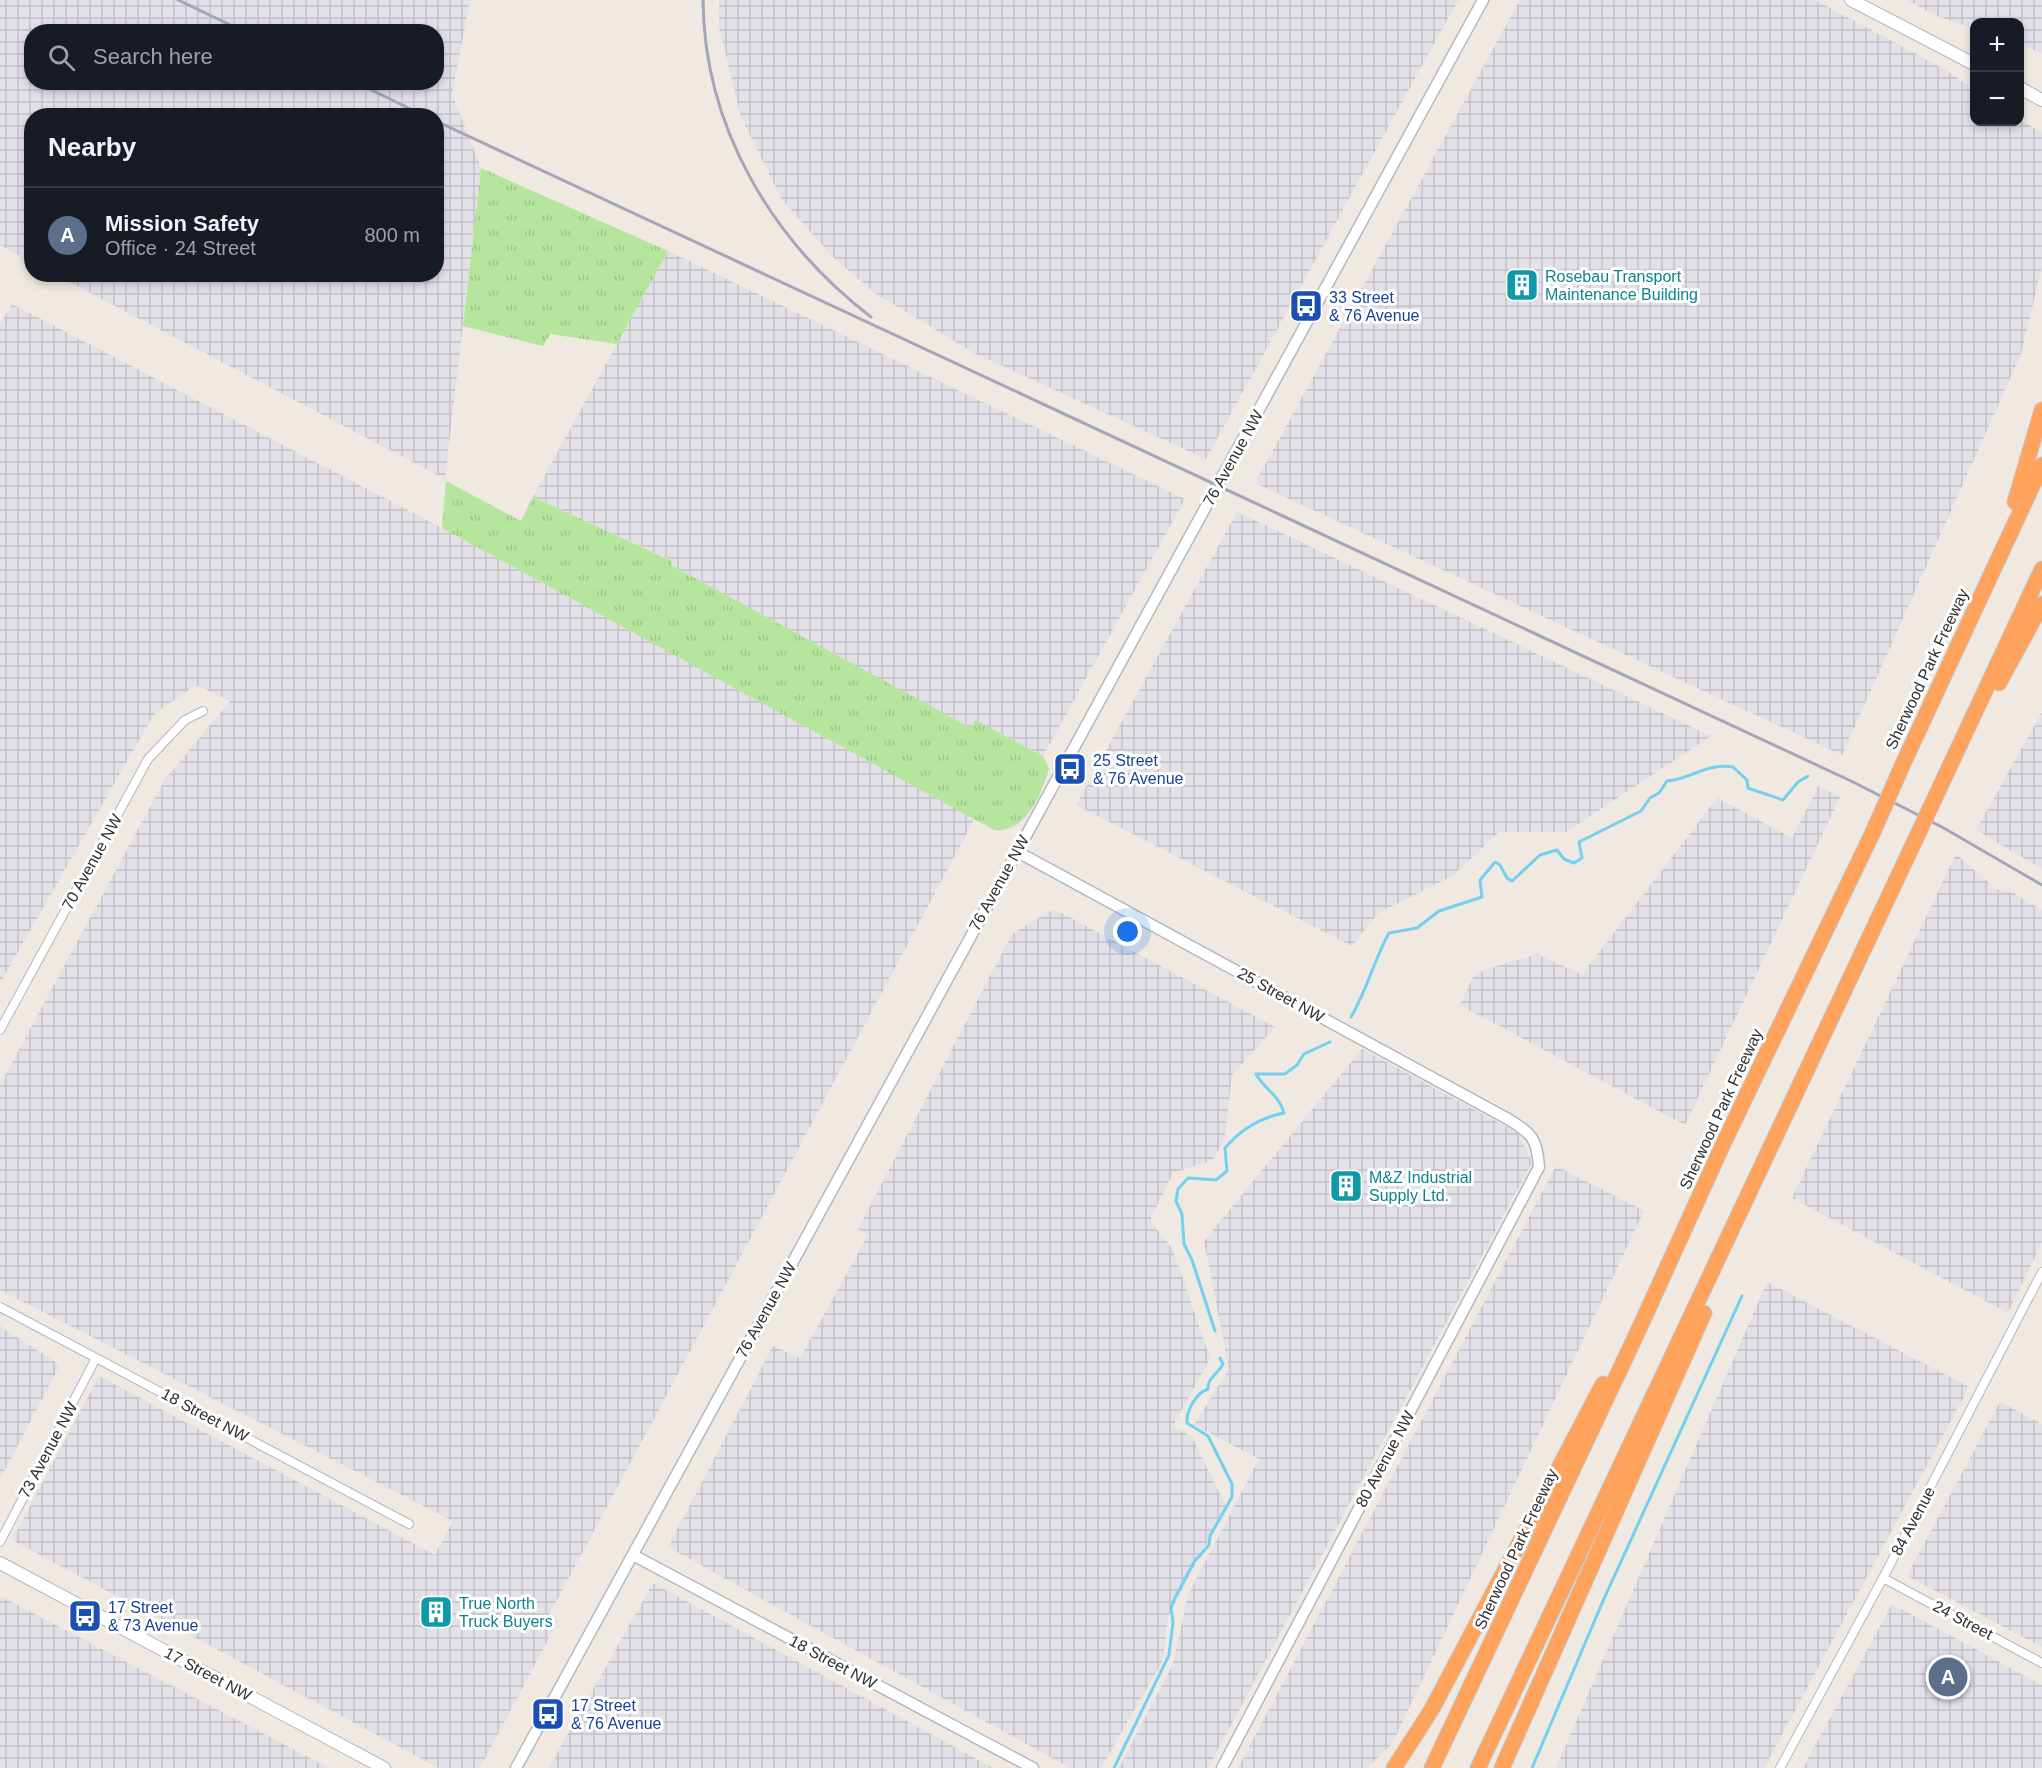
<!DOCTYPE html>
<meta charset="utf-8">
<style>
body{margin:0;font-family:Helvetica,sans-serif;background:#242831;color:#f1f3f6}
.controls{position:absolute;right:18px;top:18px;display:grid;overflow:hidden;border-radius:12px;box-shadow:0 3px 9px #0003}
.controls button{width:54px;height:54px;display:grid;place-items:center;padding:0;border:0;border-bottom:2px solid #363941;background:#171b24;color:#f1f3f6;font:30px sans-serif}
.you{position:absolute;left:1128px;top:932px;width:21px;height:21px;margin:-15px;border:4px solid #fff;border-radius:50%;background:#1a73e8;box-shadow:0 0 0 9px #1a73e833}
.badge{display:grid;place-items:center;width:39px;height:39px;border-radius:50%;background:#4264fb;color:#fff;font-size:20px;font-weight:700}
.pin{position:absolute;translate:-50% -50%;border:3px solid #fff;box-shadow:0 2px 6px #0006}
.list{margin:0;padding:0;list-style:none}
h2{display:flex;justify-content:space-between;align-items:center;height:78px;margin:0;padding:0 24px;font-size:26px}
h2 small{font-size:20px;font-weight:400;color:#9ea1a6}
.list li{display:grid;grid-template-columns:39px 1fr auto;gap:18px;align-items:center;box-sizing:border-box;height:96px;padding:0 24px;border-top:2px solid #363941}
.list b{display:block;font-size:22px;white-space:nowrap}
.list p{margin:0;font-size:20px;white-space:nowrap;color:#9ea1a6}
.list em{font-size:20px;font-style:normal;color:#9ea1a6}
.icon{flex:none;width:33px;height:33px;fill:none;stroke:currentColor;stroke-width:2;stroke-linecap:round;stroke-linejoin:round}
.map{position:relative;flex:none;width:2042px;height:1768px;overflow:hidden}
.search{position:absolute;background:#171b24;box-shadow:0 3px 9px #0003;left:24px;top:24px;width:420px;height:66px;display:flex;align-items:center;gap:15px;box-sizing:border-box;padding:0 21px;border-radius:24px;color:#9ea1a6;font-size:22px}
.panel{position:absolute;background:#171b24;box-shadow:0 3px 9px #0003;left:24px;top:108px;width:420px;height:174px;border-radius:24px}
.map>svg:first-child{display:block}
.industrial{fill:url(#industrial-grid);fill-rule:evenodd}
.grass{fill:url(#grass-tufts)}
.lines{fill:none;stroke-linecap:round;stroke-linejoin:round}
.stream{stroke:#75cff0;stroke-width:3}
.minor-casing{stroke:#b4b7c1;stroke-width:10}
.tertiary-casing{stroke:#b4b7c1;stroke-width:13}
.secondary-casing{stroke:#b4b7c1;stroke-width:14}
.motorway-casing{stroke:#c9c9c9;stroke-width:17}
.minor{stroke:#fff;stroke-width:8}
.tertiary{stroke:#fff;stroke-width:10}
.secondary{stroke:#fff;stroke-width:12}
.motorway{stroke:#ffa35c;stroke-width:15}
.rail{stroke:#a3a6b8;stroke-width:3}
.motorway-bridge-casing{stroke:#c9c9c9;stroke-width:17;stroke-linecap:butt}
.motorway-bridge{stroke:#ffa35c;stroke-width:15}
.labels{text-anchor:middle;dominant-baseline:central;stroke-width:6;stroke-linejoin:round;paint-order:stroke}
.culture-label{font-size:16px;fill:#0d838f;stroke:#fff;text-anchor:start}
.transit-label{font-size:16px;fill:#164399;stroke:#fff;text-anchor:start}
.street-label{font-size:16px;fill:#2e2e2e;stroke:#fff}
</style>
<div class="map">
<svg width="2042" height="1768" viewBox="0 0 2042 1768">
<defs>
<pattern id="industrial-grid" width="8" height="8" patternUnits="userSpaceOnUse" patternTransform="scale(1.5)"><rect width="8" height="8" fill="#e3e1e8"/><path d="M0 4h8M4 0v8" fill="none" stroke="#c3c1c7"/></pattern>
<pattern id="grass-tufts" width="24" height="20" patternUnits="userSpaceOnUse" patternTransform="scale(1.5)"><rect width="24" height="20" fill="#b6e59e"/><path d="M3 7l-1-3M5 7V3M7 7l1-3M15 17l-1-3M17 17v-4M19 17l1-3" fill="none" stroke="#9dc588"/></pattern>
</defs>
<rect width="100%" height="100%" fill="#efe9e1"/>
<!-- industrial -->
<path class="industrial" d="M 0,0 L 470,0 L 452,94 L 481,168 L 445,479 L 56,275 L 436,274 L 436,116 L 32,116 L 31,262 L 0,245 ZM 32,32 L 436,32 L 436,82 L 32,82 Z
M 719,0 L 1458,0 L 1206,459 L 974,353 L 875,293 L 834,258 L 782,200 L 741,117 L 719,27 Z
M 1520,0 L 1815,0 L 1944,69 L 1974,89 L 1974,122 L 2020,122 L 2020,119 L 2042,133 L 2042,267 L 2021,354 L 1842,755 L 1255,483 Z
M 1907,0 L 2042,0 L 2042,53 L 2020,45 L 2020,22 L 1974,22 L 1974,29 L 1937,16 Z
M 668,251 L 1185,499 L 1043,756 L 975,720 L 971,729 L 671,565 L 671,560 L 533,497 Z
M 12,304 L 442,528 L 975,818 L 549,1615 L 558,1621 L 480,1768 L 439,1768 L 12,1540 L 99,1376 L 435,1555 L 453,1521 L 0,1290 L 0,1085 L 164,781 L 230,701 L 196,685 L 154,714 L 0,983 L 0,324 Z
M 1237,512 L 1711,736 L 1566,832 L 1499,832 L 1452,876 L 1378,913 L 1352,946 L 1076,805 Z
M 2042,712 L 2042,869 L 1976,830 Z
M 1818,786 L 1840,797 L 1685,1125 L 1460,1005 L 1475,973 L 1537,954 L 1582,975 L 1717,798 L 1792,838 Z
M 1956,854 L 1996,889 L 2014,893 L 2042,910 L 2042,1242 L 2008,1313 L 1792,1198 Z
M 1054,909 L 1275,1027 L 1232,1075 L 1225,1137 L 1213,1160 L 1173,1173 L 1150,1220 L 1173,1250 L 1210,1358 L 1173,1426 L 1192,1437 L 1226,1506 L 1168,1617 L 1163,1660 L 1101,1768 L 1070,1768 L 668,1547 L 773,1346 L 800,1358 L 868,1235 L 858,1229 L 1012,934 Z
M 1362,1049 L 1518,1133 L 1532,1162 L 1208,1768 L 1119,1768 L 1173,1664 L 1188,1595 L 1259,1459 L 1194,1425 L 1229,1369 L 1204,1241 Z
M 1556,1166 L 1644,1211 L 1392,1744 L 1367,1768 L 1238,1768 Z
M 1767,1282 L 1969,1387 L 1764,1768 L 1556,1768 Z
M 0,1326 L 60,1365 L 0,1479 Z
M 2000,1402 L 2042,1424 L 2042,1647 L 1907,1576 Z
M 653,1583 L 993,1768 L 549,1768 Z
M 0,1596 L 329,1768 L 0,1768 Z
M 1892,1604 L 2042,1685 L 2042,1768 L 1803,1768 Z"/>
<!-- grass -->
<path class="grass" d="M 481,168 L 668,251 L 617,344 L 550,334 L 543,346 L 463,326 Z
M 446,481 L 521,521 L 533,497 L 672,561 L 671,565 L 971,728 L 975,720 L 1043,756 L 1049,769 C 1041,795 1026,833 994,830 L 442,528 Z"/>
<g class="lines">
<!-- stream -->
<path class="stream" d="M 1351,1017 C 1367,990 1374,960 1389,933 L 1417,928 L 1439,911 L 1482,897 L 1480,880 L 1495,862 L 1500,865 L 1507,878 L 1512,881 L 1540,855 L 1557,850 L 1564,859 L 1574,863 L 1582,858 L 1579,842 L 1641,811 L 1650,798 L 1659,793 L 1667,781 C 1692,779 1705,763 1733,767 L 1747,780 L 1748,788 L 1783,800 L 1798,782 L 1808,776
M 1215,1331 L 1192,1260 L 1184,1244 L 1182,1214 L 1176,1201 L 1178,1189 L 1188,1178 L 1216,1180 L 1227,1171 L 1225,1148 C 1241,1129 1259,1118 1284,1113 C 1280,1096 1264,1089 1256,1074 L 1285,1074 L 1297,1065 L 1304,1054 L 1330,1042
M 1114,1768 L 1169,1655 L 1173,1622 L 1171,1608 L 1175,1598 L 1194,1562 L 1209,1545 L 1210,1536 L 1232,1497 L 1232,1484 L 1208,1436 L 1187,1423 C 1186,1411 1196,1393 1208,1389 C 1207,1378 1219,1373 1223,1364 L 1220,1358
M 1532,1768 L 1603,1601 L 1742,1296"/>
<!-- minor casing -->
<g class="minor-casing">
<path id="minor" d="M 0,1030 L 148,759 L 185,720 L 203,711
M 0,1307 L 409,1524
M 0,1542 L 96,1358
M 1883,1578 L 2042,1663
M 1780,1768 L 1883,1578 L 2042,1272"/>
</g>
<!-- tertiary casing -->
<g class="tertiary-casing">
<path id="tertiary" d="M 1016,851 L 1508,1119 C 1532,1134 1537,1138 1539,1167 L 1222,1768
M 633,1555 L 1033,1768
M 516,1768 L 1483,0"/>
</g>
<!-- secondary casing -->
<g class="secondary-casing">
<path id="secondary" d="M 1851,0 L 1974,64
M 2020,88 L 2042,100
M 0,1563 L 384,1768"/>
</g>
<!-- motorway casing -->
<g class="motorway-casing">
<path id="motorway" d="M 2015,502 L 2042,410
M 1999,683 L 2042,604
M 1902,766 L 2042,465
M 1940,787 L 2042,569
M 1394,1768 L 1432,1709 L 1603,1384
M 1432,1768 L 1639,1329 L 1724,1142 L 1873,832
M 1478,1768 L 1910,851
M 1502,1768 L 1704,1313"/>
</g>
<!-- minor -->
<use href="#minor" class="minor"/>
<!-- tertiary -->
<use href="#tertiary" class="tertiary"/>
<!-- secondary -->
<use href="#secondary" class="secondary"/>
<!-- motorway -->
<use href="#motorway" class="motorway"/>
<!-- rail -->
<path class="rail" d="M 178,0 L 245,32
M 703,0 C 704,127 772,241 871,317
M 355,82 L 425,116
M 436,121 L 1851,781 L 1942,827 L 2042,885"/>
<!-- motorway-bridge casing -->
<g class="motorway-bridge-casing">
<path id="motorway-bridge" d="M 1873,832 L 1902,766
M 1910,851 L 1940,787"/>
</g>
<!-- motorway-bridge -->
<use href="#motorway-bridge" class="motorway-bridge"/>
</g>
<!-- icons -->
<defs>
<g id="building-square" transform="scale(1.725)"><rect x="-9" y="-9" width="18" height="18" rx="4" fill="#0f9aa8" stroke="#fff"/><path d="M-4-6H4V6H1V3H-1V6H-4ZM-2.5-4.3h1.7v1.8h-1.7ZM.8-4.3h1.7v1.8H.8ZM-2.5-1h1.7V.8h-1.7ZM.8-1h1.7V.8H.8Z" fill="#fff"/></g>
<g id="bus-square" transform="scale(1.725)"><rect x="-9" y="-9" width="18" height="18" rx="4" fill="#1a4fb4" stroke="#fff"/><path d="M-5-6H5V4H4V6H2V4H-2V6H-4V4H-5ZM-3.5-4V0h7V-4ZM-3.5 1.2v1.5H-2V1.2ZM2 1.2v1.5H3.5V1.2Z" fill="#fff"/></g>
</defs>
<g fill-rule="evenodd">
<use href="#building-square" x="1522" y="285"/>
<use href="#bus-square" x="1306" y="306"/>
<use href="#bus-square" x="1070" y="769"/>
<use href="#building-square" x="1346" y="1186"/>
<use href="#building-square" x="436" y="1612"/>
<use href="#bus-square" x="85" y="1616"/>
<use href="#bus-square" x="548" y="1714"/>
</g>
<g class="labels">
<!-- culture labels -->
<g class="culture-label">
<text x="1545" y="276">Rosebau Transport<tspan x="1545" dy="18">Maintenance Building</tspan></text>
<text x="1369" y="1177">M&amp;Z Industrial<tspan x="1369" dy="18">Supply Ltd.</tspan></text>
<text x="459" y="1603">True North<tspan x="459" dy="18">Truck Buyers</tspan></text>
</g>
<!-- transit labels -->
<g class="transit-label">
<text x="1329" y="297">33 Street<tspan x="1329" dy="18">&amp; 76 Avenue</tspan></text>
<text x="1093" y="760">25 Street<tspan x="1093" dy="18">&amp; 76 Avenue</tspan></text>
<text x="108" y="1607">17 Street<tspan x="108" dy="18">&amp; 73 Avenue</tspan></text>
<text x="571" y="1705">17 Street<tspan x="571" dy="18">&amp; 76 Avenue</tspan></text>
</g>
<!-- street labels -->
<g class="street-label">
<text transform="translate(1233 458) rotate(-61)">76 Avenue NW</text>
<text transform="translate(1927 669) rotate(-65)">Sherwood Park Freeway</text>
<text transform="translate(92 862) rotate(-61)">70 Avenue NW</text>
<text transform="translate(999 883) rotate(-61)">76 Avenue NW</text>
<text transform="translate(1281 995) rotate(29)">25 Street NW</text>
<text transform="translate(1721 1109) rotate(-65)">Sherwood Park Freeway</text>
<text transform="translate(766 1310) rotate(-61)">76 Avenue NW</text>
<text transform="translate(205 1415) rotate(28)">18 Street NW</text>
<text transform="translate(48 1450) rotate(-62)">73 Avenue NW</text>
<text transform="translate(1385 1459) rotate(-62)">80 Avenue NW</text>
<text transform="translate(1913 1521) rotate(-62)">84 Avenue</text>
<text transform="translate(1516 1549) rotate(-65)">Sherwood Park Freeway</text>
<text transform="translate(1963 1620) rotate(28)">24 Street</text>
<text transform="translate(833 1662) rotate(28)">18 Street NW</text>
<text transform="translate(208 1674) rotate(28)">17 Street NW</text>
</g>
</g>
</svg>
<div class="controls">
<button>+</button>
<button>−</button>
</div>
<div class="you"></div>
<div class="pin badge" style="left:1948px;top:1677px;background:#5c6f8a">A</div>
<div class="search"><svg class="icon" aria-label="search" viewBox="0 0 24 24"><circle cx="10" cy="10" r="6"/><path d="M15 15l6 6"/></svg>Search here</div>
<section class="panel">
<h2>Nearby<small></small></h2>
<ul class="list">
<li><span class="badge" style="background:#5c6f8a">A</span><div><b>Mission Safety</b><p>Office · 24 Street</p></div><em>800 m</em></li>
</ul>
</section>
</div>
